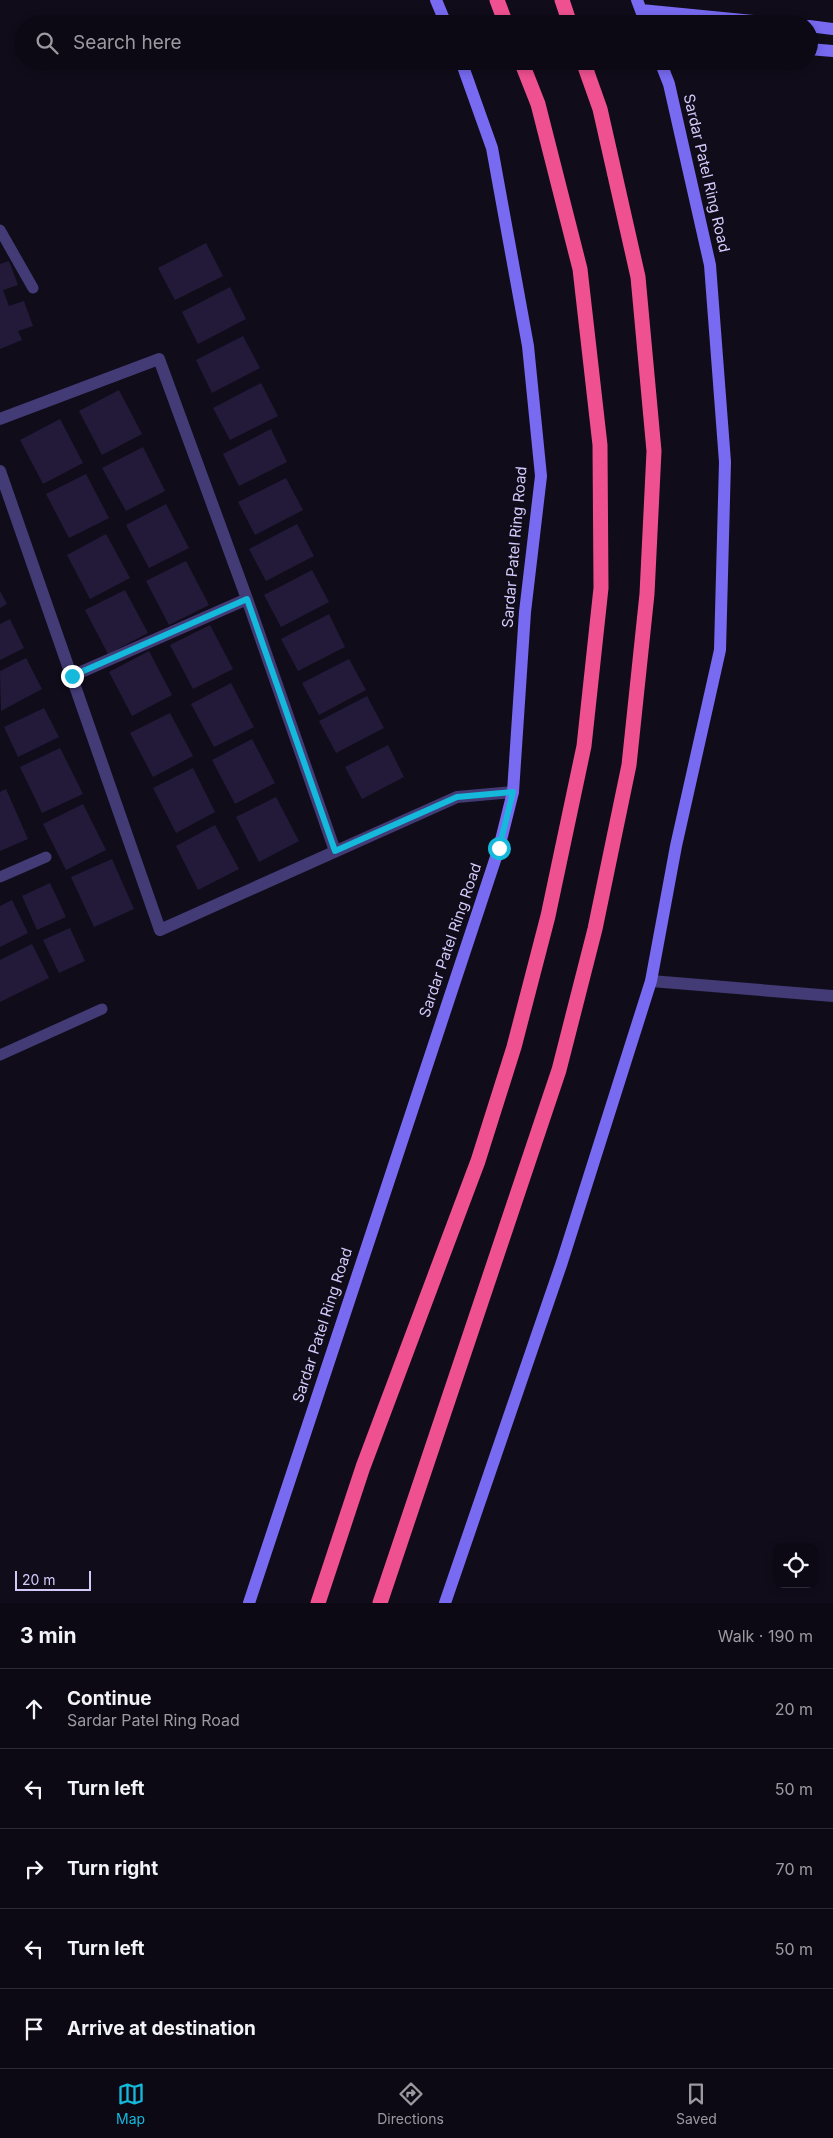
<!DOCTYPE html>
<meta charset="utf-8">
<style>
body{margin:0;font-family:Inter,sans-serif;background:#15121d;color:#f1f3f6}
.controls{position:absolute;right:15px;bottom:15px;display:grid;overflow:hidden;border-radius:10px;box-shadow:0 2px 8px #0003}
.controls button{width:45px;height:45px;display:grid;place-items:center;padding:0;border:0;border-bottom:1px solid #2c2a34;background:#0c0914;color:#f1f3f6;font:25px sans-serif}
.scale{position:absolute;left:15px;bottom:12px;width:76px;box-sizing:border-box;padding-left:5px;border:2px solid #d3cafa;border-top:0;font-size:14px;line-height:18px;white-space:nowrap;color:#d3cafa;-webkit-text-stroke:4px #100c1a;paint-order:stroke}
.stop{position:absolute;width:15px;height:15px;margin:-11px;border:4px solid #14b9dc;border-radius:50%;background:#fff}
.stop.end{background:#14b9dc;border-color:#fff;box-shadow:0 1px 5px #0008}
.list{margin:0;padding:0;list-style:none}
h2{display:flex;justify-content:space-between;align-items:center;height:65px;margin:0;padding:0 20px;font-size:21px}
h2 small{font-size:16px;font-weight:400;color:#9a9aa0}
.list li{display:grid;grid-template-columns:32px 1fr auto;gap:15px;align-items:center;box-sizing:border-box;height:80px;padding:0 20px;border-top:1px solid #2c2a34}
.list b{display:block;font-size:19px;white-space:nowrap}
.list p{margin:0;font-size:16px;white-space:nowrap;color:#9a9aa0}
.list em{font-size:16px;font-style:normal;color:#9a9aa0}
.icon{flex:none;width:28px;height:28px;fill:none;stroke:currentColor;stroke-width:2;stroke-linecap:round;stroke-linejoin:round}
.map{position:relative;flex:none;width:833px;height:1603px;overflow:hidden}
.search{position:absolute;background:#0c0914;box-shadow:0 2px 8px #0003;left:15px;right:15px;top:15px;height:55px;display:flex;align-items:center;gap:12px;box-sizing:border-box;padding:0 18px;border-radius:28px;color:#9a9aa0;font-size:19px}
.sheet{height:465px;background:#0c0914}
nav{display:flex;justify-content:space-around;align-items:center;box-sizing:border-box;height:70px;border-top:1px solid #2c2a34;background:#0c0914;font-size:14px;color:#9a9aa0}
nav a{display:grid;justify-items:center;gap:2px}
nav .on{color:#14b9dc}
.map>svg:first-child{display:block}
.building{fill:#231a39}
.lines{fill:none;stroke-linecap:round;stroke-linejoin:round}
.lane{stroke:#423b75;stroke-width:11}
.street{stroke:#423b75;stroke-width:12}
.secondary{stroke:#786af1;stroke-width:12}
.highway{stroke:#ef5090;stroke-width:15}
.route{stroke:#14b9dc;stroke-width:6}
.labels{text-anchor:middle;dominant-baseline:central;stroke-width:4;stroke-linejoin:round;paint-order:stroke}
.street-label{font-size:15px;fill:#d3cafa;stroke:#100c1a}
</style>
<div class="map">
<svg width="833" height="1603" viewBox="0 0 833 1603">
<rect width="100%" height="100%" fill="#100c1a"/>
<!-- building -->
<path class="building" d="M 206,243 L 223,276 L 175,300 L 158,268 Z
M 9,261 L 18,285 L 3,290 L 9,306 L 24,301 L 33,326 L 18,331 L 22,340 L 0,349 L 0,264 Z
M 230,287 L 246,319 L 198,344 L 182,312 Z
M 243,336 L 260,368 L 212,393 L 196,360 Z
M 261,383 L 278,416 L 230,440 L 213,408 Z
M 119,390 L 142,434 L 102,455 L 79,411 Z
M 60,419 L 83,463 L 43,484 L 20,440 Z
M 271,429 L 287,462 L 239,486 L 223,454 Z
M 143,447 L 165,491 L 126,511 L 102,468 Z
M 86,474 L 109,518 L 69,538 L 46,494 Z
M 286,478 L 303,510 L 255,535 L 238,502 Z
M 166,504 L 189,548 L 149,568 L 126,525 Z
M 297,524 L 314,556 L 266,581 L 249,549 Z
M 106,534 L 130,578 L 90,599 L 67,555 Z
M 186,561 L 209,605 L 169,625 L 146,581 Z
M 312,570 L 329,602 L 281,627 L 264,595 Z
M 125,590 L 148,633 L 108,654 L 85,610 Z
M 0,591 L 7,604 L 0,608 Z
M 329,614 L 345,647 L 298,671 L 281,639 Z
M 10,619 L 24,648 L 0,660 L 0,624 Z
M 210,625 L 233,669 L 193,689 L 170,645 Z
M 149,651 L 172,695 L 132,716 L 109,672 Z
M 26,658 L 42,689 L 1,711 L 0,671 Z
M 349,659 L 366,690 L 319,715 L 302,683 Z
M 231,683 L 254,727 L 214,747 L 191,704 Z
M 367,696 L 384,728 L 336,753 L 319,721 Z
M 44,708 L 59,737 L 18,757 L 4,727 Z
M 170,713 L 193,756 L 153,777 L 130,733 Z
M 252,739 L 275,783 L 235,804 L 212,760 Z
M 388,745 L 404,777 L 362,799 L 345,767 Z
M 60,748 L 83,794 L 42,813 L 20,767 Z
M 193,768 L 215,812 L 176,833 L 153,788 Z
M 6,789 L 28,839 L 0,851 L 0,792 Z
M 276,797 L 299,841 L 259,862 L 236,817 Z
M 83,804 L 106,850 L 66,870 L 43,824 Z
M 215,825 L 239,869 L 198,890 L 176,846 Z
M 112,859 L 134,909 L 94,927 L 71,877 Z
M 50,883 L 66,917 L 37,930 L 22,896 Z
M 12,900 L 28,933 L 0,947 L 0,906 Z
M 70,928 L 85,961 L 59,973 L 43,940 Z
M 32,944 L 49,978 L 0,1002 L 0,960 Z"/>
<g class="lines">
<!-- lane -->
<path class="lane" d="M 0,230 L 33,288
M 0,877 L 46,857
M 0,1055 L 102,1009"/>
<!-- street -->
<path class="street" d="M 0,419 L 159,359 L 247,599 L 335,851
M 0,471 L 160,930 L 457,797 L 513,792
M 72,676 L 247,599
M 651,981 L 833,996"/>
<!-- secondary -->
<path class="secondary" d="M 436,0 L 446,24
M 637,0 L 646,24
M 641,10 L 783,24
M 809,26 L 833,29
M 809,49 L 833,51
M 249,1603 L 499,848 L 513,792 L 525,612 L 541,476 L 528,346 L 492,148 L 461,61
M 445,1603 L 562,1262 L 651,981 L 676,846 L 720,650 L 725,462 L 710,265 L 669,84 L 660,61"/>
<!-- highway -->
<path class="highway" d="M 497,0 L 506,24
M 562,0 L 570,24
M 318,1603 L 363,1467 L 478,1161 L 514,1047 L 548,916 L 584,746 L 601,588 L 600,445 L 580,269 L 538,104 L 521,61
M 380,1603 L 559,1070 L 595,929 L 629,765 L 647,594 L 654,451 L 638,277 L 600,109 L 583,61"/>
</g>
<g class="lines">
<!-- route -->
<path class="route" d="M 72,676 L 247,599 L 335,851 L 457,797 L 513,792 L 499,848"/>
</g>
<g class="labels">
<!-- street labels -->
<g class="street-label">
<text transform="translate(707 173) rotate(77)">Sardar Patel Ring Road</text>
<text transform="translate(514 547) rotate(-85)">Sardar Patel Ring Road</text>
<text transform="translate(450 940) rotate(-71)">Sardar Patel Ring Road</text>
<text transform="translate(322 1325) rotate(-72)">Sardar Patel Ring Road</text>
</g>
</g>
</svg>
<div class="controls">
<button><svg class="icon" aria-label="locate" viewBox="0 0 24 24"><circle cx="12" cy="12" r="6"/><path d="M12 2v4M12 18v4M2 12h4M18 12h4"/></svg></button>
</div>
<div class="scale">20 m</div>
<div class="stop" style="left:499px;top:848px"></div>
<div class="stop end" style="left:72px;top:676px"></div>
<div class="search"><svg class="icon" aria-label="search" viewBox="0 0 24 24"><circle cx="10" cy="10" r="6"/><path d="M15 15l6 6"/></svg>Search here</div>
</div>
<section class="sheet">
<h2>3 min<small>Walk · 190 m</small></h2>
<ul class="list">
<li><svg class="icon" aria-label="ahead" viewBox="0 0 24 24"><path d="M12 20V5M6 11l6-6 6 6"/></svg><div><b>Continue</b><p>Sardar Patel Ring Road</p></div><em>20 m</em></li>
<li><svg class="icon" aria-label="left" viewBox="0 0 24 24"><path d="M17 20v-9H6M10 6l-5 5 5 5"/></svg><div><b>Turn left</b></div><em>50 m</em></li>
<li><svg class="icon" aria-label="right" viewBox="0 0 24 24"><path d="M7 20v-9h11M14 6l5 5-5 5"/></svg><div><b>Turn right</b></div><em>70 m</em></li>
<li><svg class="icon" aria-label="left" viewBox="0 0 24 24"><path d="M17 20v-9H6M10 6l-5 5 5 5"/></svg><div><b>Turn left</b></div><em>50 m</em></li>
<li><svg class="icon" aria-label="arrive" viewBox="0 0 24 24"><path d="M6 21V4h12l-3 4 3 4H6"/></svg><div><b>Arrive at destination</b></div></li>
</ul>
</section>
<nav>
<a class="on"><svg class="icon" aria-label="map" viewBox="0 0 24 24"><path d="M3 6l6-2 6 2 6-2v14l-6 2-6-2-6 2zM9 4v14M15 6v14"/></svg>Map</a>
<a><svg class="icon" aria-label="directions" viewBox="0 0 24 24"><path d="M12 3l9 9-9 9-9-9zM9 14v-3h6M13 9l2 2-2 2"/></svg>Directions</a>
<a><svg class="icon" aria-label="saved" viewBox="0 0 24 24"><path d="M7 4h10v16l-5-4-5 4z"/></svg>Saved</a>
</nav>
